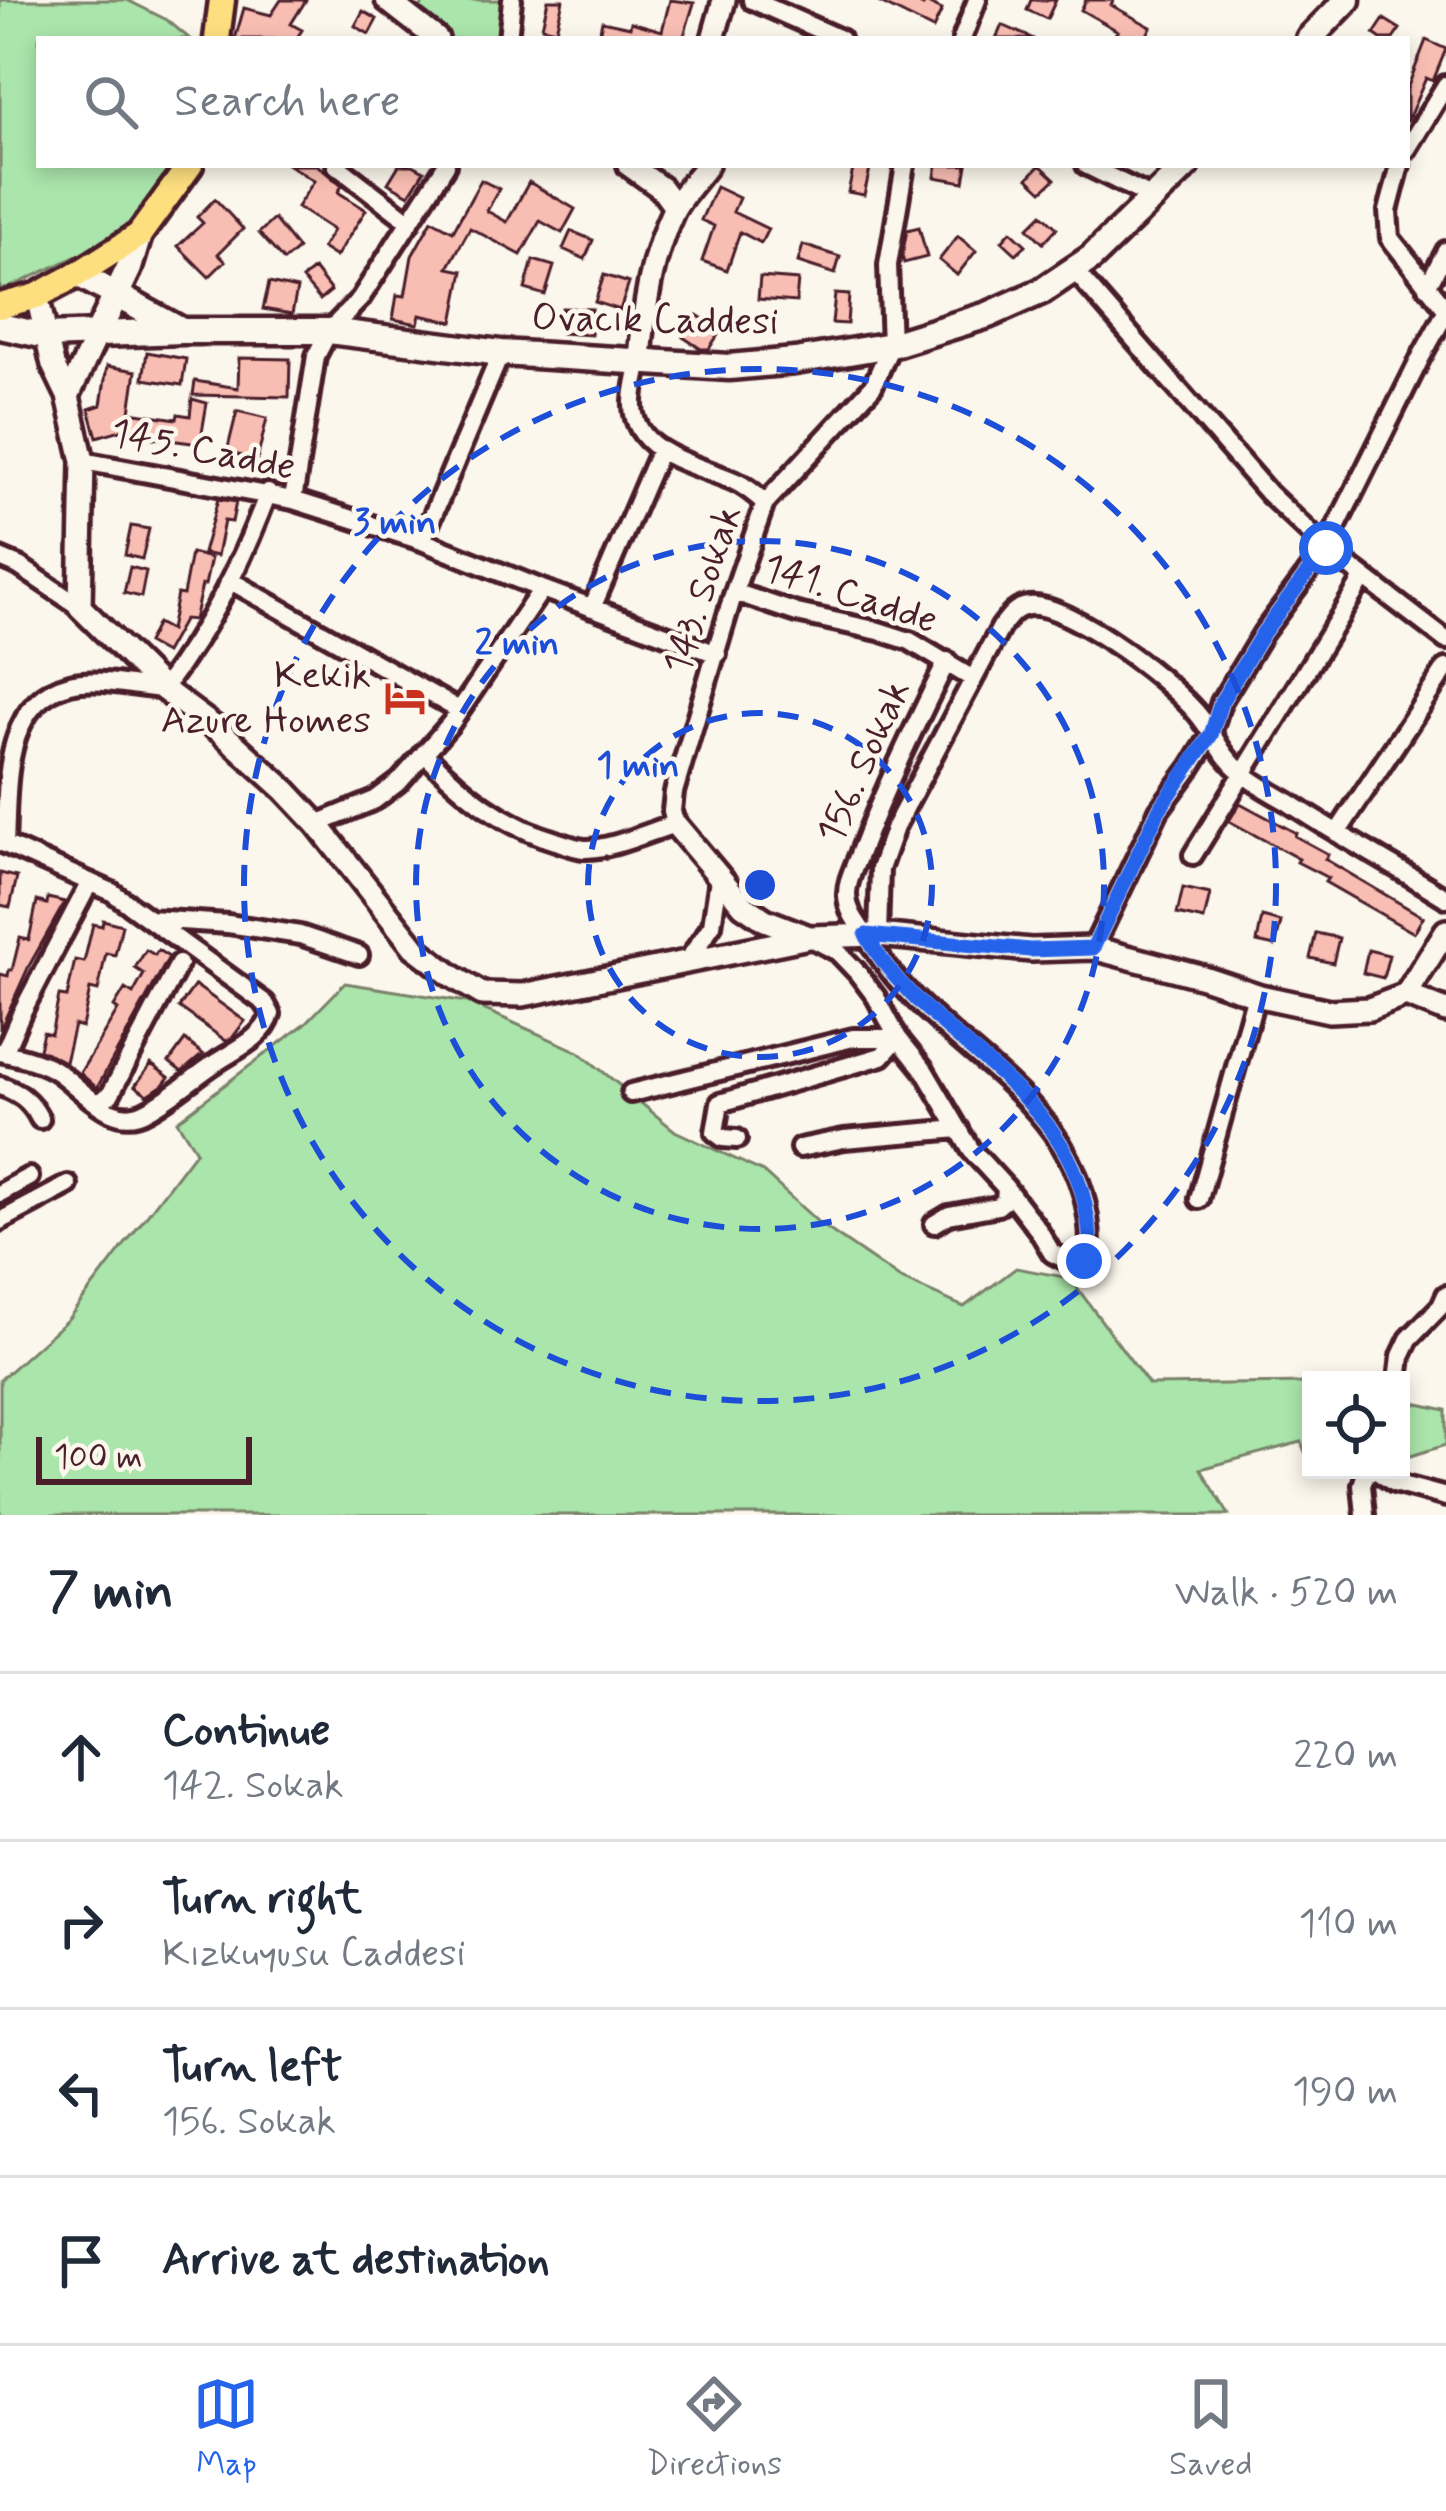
<!DOCTYPE html>
<meta charset="utf-8">
<style>
body{margin:0;font-family:Mynerve,sans-serif;background:#f6f6f7;color:#1f2937}
.controls{position:absolute;right:36px;bottom:36px;display:grid;overflow:hidden;border-radius:0px;box-shadow:0 6px 18px #0003}
.controls button{width:108px;height:108px;display:grid;place-items:center;padding:0;border:0;border-bottom:3px solid #e0e1e3;background:#fff;color:#1f2937;font:60px sans-serif}
.scale{position:absolute;left:36px;bottom:30px;width:216px;box-sizing:border-box;padding-left:12px;border:6px solid #4a1f2b;border-top:0;font-size:33px;line-height:42px;white-space:nowrap;color:#4a1f2b;-webkit-text-stroke:9px #fbf7ec;paint-order:stroke}
.stop{position:absolute;width:36px;height:36px;margin:-27px;border:9px solid #2563eb;border-radius:50%;background:#fff}
.stop.end{background:#2563eb;border-color:#fff;box-shadow:0 3px 12px #0008}
.list{margin:0;padding:0;list-style:none}
h2{display:flex;justify-content:space-between;align-items:center;height:156px;margin:0;padding:0 48px;font-size:51px}
h2 small{font-size:39px;font-weight:400;color:#747a83}
.list li{display:grid;grid-template-columns:78px 1fr auto;gap:36px;align-items:center;box-sizing:border-box;height:168px;padding:0 48px;border-top:3px solid #e0e1e3}
.list b{display:block;font-size:45px;white-space:nowrap}
.list p{margin:0;font-size:39px;white-space:nowrap;color:#747a83}
.list em{font-size:39px;font-style:normal;color:#747a83}
.icon{flex:none;width:66px;height:66px;fill:none;stroke:currentColor;stroke-width:2;stroke-linecap:round;stroke-linejoin:round}
.map{position:relative;flex:none;width:1446px;height:1515px;overflow:hidden}
.search{position:absolute;background:#fff;box-shadow:0 6px 18px #0003;left:36px;right:36px;top:36px;height:132px;display:flex;align-items:center;gap:30px;box-sizing:border-box;padding:0 42px;border-radius:0px;color:#747a83;font-size:45px}
.sheet{height:828px;background:#fff}
nav{display:flex;justify-content:space-around;align-items:center;box-sizing:border-box;height:168px;border-top:3px solid #e0e1e3;background:#fff;font-size:33px;color:#747a83}
nav a{display:grid;justify-items:center;gap:6px}
nav .on{color:#2563eb}
.map>svg:first-child{display:block}
.green{fill:#aae5ab;stroke:#7a826b;stroke-width:3}
.building{fill:#f9beb3;stroke:#4a1f2b;stroke-width:3}
.lines{fill:none;stroke-linecap:round;stroke-linejoin:round}
.minor-casing{stroke:#4a1f2b;stroke-width:26}
.tertiary-casing{stroke:#4a1f2b;stroke-width:30}
.secondary-casing{stroke:#4a1f2b;stroke-width:33}
.primary-casing{stroke:#4a1f2b;stroke-width:33}
.minor{stroke:#fbf7ec;stroke-width:16}
.tertiary{stroke:#fbf7ec;stroke-width:21}
.secondary{stroke:#fbf7ec;stroke-width:24}
.primary{stroke:#fedf80;stroke-width:24}
.route{stroke:#2563eb;stroke-width:15}
.ring{fill:none;stroke:#1d4ed8;stroke-width:6;stroke-dasharray:21 15}
.labels{text-anchor:middle;dominant-baseline:central;stroke-width:9;stroke-linejoin:round;paint-order:stroke}
.street-label{font-size:39px;fill:#4a1f2b;stroke:#fbf7ec}
.poi-label{font-size:39px;fill:#4a1f2b;stroke:#fbf7ec;text-anchor:end}
.centre{fill:#1d4ed8;stroke:#fbf7ec;stroke-width:6}
.ring-label{font-size:36px;text-anchor:middle;font-weight:bold;fill:#1d4ed8;stroke:#fbf7ec;stroke-width:9;stroke-linejoin:round;paint-order:stroke}
</style>
<div class="map">
<svg width="1446" height="1515" viewBox="0 0 1446 1515">
<rect width="100%" height="100%" fill="#fbf7ec"/>
<filter id="ink" filterUnits="userSpaceOnUse"><feTurbulence type="fractalNoise" baseFrequency=".00833" numOctaves="2"/><feDisplacementMap in="SourceGraphic" scale="24" xChannelSelector="R" yChannelSelector="G"/><feConvolveMatrix kernelMatrix="1 2 1 2 8 2 1 2 1" color-interpolation-filters="sRGB"/></filter>
<g filter="url(#ink)">
<!-- green -->
<path class="green" d="M 0,0 L 127,0 L 167,20 L 190,39 L 39,39 L 39,165 L 178,165 L 128,232 L 0,292 Z
M 424,0 L 501,0 L 498,39 L 451,39 L 418,16 Z
M 345,983 L 467,1002 L 579,1052 L 675,1131 L 763,1172 L 819,1223 L 899,1278 L 964,1307 L 1016,1268 L 1070,1278 L 1149,1385 L 1311,1383 L 1311,1467 L 1301,1442 L 1201,1469 L 1229,1515 L 0,1515 L 0,1380 L 68,1319 L 196,1151 L 177,1121 L 306,1023 Z
M 1401,1400 L 1446,1410 L 1446,1445 L 1401,1459 Z"/>
<!-- building -->
<path class="building" d="M 281,0 L 306,0 L 291,24 L 302,30 L 296,39 L 235,39 L 244,8 L 271,15 Z
M 548,0 L 563,0 L 556,30 L 542,27 Z
M 670,0 L 694,3 L 683,39 L 598,39 L 602,21 L 630,27 L 631,22 L 662,31 Z
M 874,0 L 911,0 L 923,6 L 925,2 L 942,10 L 933,29 Z
M 1031,0 L 1056,0 L 1047,19 L 1027,10 Z
M 1086,0 L 1114,0 L 1111,5 L 1151,27 L 1145,39 L 1126,39 L 1116,33 L 1118,31 L 1081,10 Z
M 363,11 L 377,19 L 369,34 L 355,26 Z
M 1384,19 L 1400,29 L 1393,39 L 1381,39 L 1374,34 Z
M 1002,25 L 1034,39 L 996,39 Z
M 1426,40 L 1446,49 L 1433,81 L 1426,78 L 1407,122 L 1407,89 Z
M 289,165 L 317,165 L 342,186 L 338,192 L 366,210 L 336,257 L 322,248 L 333,230 L 297,207 L 314,181 Z
M 399,165 L 413,165 L 424,171 L 409,195 L 388,183 Z
M 854,165 L 871,165 L 864,195 L 848,192 Z
M 937,165 L 967,165 L 964,182 L 935,177 Z
M 1040,165 L 1055,179 L 1042,191 L 1028,178 Z
M 481,180 L 499,189 L 487,211 L 507,222 L 529,182 L 575,209 L 562,233 L 540,221 L 521,255 L 470,228 L 448,268 L 463,271 L 453,322 L 420,315 L 418,324 L 393,319 L 397,295 L 405,296 L 412,256 L 432,220 L 453,231 Z
M 716,187 L 739,198 L 733,212 L 768,229 L 761,243 L 740,232 L 727,270 L 702,261 L 714,226 L 701,220 Z
M 215,199 L 243,229 L 218,254 L 225,261 L 209,277 L 178,246 L 203,223 L 197,217 Z
M 1042,214 L 1057,228 L 1043,243 L 1028,228 Z
M 274,219 L 298,249 L 284,261 L 259,233 Z
M 919,227 L 927,257 L 904,263 L 902,256 L 907,230 Z
M 571,231 L 593,240 L 585,259 L 563,249 Z
M 1011,231 L 1026,245 L 1016,254 L 1002,241 Z
M 958,236 L 976,251 L 957,275 L 939,260 Z
M 803,245 L 840,257 L 835,274 L 798,262 Z
M 533,260 L 554,266 L 545,295 L 525,289 Z
M 314,269 L 331,291 L 320,300 L 302,279 Z
M 604,275 L 629,283 L 620,310 L 595,302 Z
M 760,277 L 798,280 L 796,302 L 758,299 Z
M 269,283 L 297,289 L 292,314 L 263,309 Z
M 835,294 L 849,295 L 847,324 L 832,323 Z
M 562,308 L 592,309 L 591,335 L 562,333 Z
M 697,315 L 721,330 L 709,349 L 701,349 L 683,337 Z
M 147,352 L 186,359 L 182,385 L 143,379 Z
M 239,358 L 290,359 L 289,397 L 193,395 L 195,381 L 238,388 Z
M 107,366 L 136,371 L 130,412 L 177,419 L 178,414 L 190,416 L 192,399 L 207,403 L 200,444 L 130,435 L 131,427 L 97,437 L 89,409 L 101,405 Z
M 237,411 L 267,418 L 257,460 L 227,452 Z
M 218,499 L 236,502 L 232,522 L 224,521 L 217,556 L 203,553 Z
M 131,526 L 149,529 L 142,559 L 125,555 Z
M 191,553 L 211,558 L 205,585 L 202,585 L 194,620 L 184,619 L 165,653 L 147,643 L 157,623 L 170,630 L 177,594 L 183,595 Z
M 130,567 L 146,571 L 141,597 L 124,593 Z
M 1240,803 L 1296,833 L 1295,836 L 1328,854 L 1325,859 L 1423,917 L 1414,933 L 1325,882 L 1328,878 L 1297,862 L 1299,859 L 1229,821 Z
M 0,873 L 17,877 L 10,907 L 0,905 Z
M 1183,888 L 1210,894 L 1204,920 L 1177,914 Z
M 48,898 L 65,902 L 29,966 L 0,1030 L 0,974 L 8,976 L 9,970 L 12,970 L 20,938 L 29,940 L 37,901 L 47,904 Z
M 1262,917 L 1281,922 L 1275,946 L 1257,942 Z
M 103,920 L 122,925 L 115,955 L 106,953 L 98,991 L 90,989 L 82,1027 L 74,1025 L 65,1062 L 39,1049 L 43,1032 L 51,1034 L 59,996 L 67,997 L 75,960 L 84,962 L 93,924 L 102,926 Z
M 1316,933 L 1339,938 L 1333,963 L 1310,958 Z
M 146,950 L 155,955 L 158,950 L 169,957 L 97,1088 L 80,1073 L 118,1010 L 114,1007 L 125,989 L 133,994 L 144,974 L 135,968 Z
M 1368,950 L 1389,955 L 1383,978 L 1363,973 Z
M 195,985 L 245,1021 L 233,1037 L 226,1041 L 179,1007 Z
M 185,1040 L 203,1054 L 182,1072 L 169,1062 Z
M 151,1064 L 169,1077 L 163,1085 L 148,1095 L 135,1086 Z"/>
<g class="lines">
<!-- minor casing -->
<g class="minor-casing">
<path id="minor" d="M 752,0 L 840,39
M 508,39 L 512,0
M 962,39 L 977,0
M 1407,149 L 1446,85
M 336,165 L 410,222
M 1086,165 L 1153,198
M 1400,165 L 1388,211 L 1390,238 L 1446,309
M 1074,270 L 1268,493 L 1326,548 L 1446,640
M 1427,287 L 1446,251
M 640,359 C 638,374 632,392 633,406 C 635,455 699,465 734,481 C 746,486 755,494 765,503
M 83,461 L 293,500 L 422,541 L 542,589 L 717,654
M 293,500 L 316,356 L 329,331 L 360,299 L 446,165
M 422,541 L 501,353
M 0,558 L 19,566 L 80,607
M 231,581 L 459,710
M 734,592 L 797,613 L 879,631 L 910,641 L 973,679
M 592,608 L 660,450
M 947,661 C 916,724 885,787 860,852 C 855,866 846,882 847,896 C 848,913 857,922 866,936 C 879,957 892,976 910,994 C 976,1064 1073,1112 1088,1217 C 1090,1232 1092,1248 1084,1261 L 1070,1262 L 1052,1253 L 1039,1231 L 1006,1188
M 424,753 C 463,793 502,825 556,841 C 565,844 575,848 584,849 C 610,850 649,832 675,824 L 672,811 L 674,792 L 734,592 L 765,503 L 873,386 L 891,345 L 888,265 L 905,165
M 317,824 L 375,800 L 400,781 L 451,723 L 542,589
M 1337,833 L 1446,668
M 0,842 L 112,892 L 265,1003 L 271,1014 C 265,1037 235,1050 217,1062 C 194,1077 172,1097 148,1110 C 111,1132 81,1085 53,1069 C 36,1060 18,1056 0,1052
M 5,844 C 8,788 1,702 70,684 C 98,677 134,687 163,689 C 210,626 240,567 268,493
M 1193,855 L 1364,577
M 149,919 L 228,924 L 300,935 L 359,955
M 878,935 L 880,869 L 895,827 L 1001,627 C 1009,617 1015,607 1029,606 C 1068,601 1181,688 1203,721 C 1217,740 1221,755 1241,772 C 1255,784 1272,793 1288,802 C 1339,836 1394,865 1446,898
M 809,937 L 838,952 L 857,972 L 876,997 L 898,1038 L 924,1070 L 971,1150 L 1006,1188 L 1005,1200 L 998,1206 L 949,1215 L 934,1224
M 1093,948 L 1159,810 L 1191,767 L 1211,735 L 1221,702 L 1263,633 L 1326,548 L 1421,357 L 1446,312
M 688,960 L 712,925 L 719,879
M 4,1053 L 21,1014 L 90,882
M 0,1086 C 19,1092 31,1101 40,1119
M 631,1093 L 853,1038 L 898,1038
M 97,1103 L 110,1095 L 179,964
M 737,1139 L 723,1138 L 715,1132 L 720,1103 L 882,1056 L 898,1038
M 800,1148 L 844,1139 L 959,1129
M 0,1193 L 29,1177
M 1199,1199 L 1256,995
M 0,1221 L 68,1185
M 1398,1380 L 1401,1356 L 1409,1339 L 1441,1306 L 1446,1295
M 1375,1470 L 1394,1483 L 1446,1497
M 1365,1515 L 1362,1485 L 1367,1470"/>
</g>
<!-- tertiary casing -->
<g class="tertiary-casing">
<path id="tertiary" d="M 387,0 L 437,39
M 713,39 L 724,0
M 629,165 L 661,188 L 675,207
M 37,296 L 53,365 L 68,396 L 83,461 L 80,607 L 163,689 L 221,732 L 285,790 L 317,824 L 414,947 L 452,976 L 482,994 L 523,995 L 809,937
M 640,359 C 644,308 651,258 673,211 C 681,195 696,180 707,165
M 68,396 L 98,333
M 675,824 L 743,905 L 765,920 L 809,937 L 878,935 L 1031,950 L 1093,948 L 1203,977 L 1260,996 L 1329,1011 L 1369,1009 L 1406,995 L 1446,1011
M 1406,995 L 1446,931"/>
</g>
<!-- secondary casing -->
<g class="secondary-casing">
<path id="secondary" d="M 1309,39 L 1347,0
M 78,274 L 180,330
M 0,326 L 46,336 L 182,331 L 329,331 L 501,353 L 729,367 L 795,361 L 891,345 L 988,315 L 1042,291 L 1091,258 L 1187,165
M 98,333 L 129,268 L 139,235"/>
</g>
<!-- primary casing -->
<g class="primary-casing">
<path id="primary" d="M 217,39 L 222,0
M 0,306 L 37,296 L 78,274 L 139,235 L 190,165"/>
</g>
<!-- minor -->
<use href="#minor" class="minor"/>
<!-- tertiary -->
<use href="#tertiary" class="tertiary"/>
<!-- secondary -->
<use href="#secondary" class="secondary"/>
<!-- primary -->
<use href="#primary" class="primary"/>
</g>
</g>
<g class="lines" filter="url(#ink)">
<!-- route -->
<path class="route" d="M 1084,1261 C 1093,1248 1090,1231 1087,1216 C 1069,1086 924,1041 866,935 L 1030,950 L 1093,948 L 1159,810 L 1211,735 L 1221,702 L 1263,633 L 1326,548"/>
</g>
<!-- distance rings -->
<g class="ring">
<circle cx="760" cy="885" r="172"/>
<circle cx="760" cy="885" r="344"/>
<circle cx="760" cy="885" r="516"/>
</g>
<!-- icons -->
<defs>
<g id="hotel-bare" transform="scale(3.24)"><path d="M-6-4.5h1.5V1H6V5H4.5V3h-9V5H-6ZM-4 0a1.8 1.8 0 1 1 3.6 0ZM.5 0V-2.5h3Q6-2.5 6 0Z" fill="#c8321e" stroke="#fbf7ec" stroke-width="2.5" paint-order="stroke"/></g>
</defs>
<g fill-rule="evenodd">
<use href="#hotel-bare" x="405" y="698"/>
</g>
<g class="labels">
<!-- street labels -->
<g class="street-label">
<text transform="translate(655 321) rotate(1)">Ovacık Caddesi</text>
<text transform="translate(203 451) rotate(11)">145. Cadde</text>
<text transform="translate(704 590) rotate(-72)">143. Sokak</text>
<text transform="translate(850 595) rotate(18)">141. Cadde</text>
<text transform="translate(865 762) rotate(-66)">156. Sokak</text>
</g>
<!-- poi labels -->
<g class="poi-label">
<text x="371" y="676">Kekik<tspan x="371" dy="45">Azure Homes</tspan></text>
</g>
</g>
<circle cx="760" cy="885" r="18" class="centre"/>
<g class="ring-label">
<text x="395" y="533">3 min</text>
<text x="517" y="654">2 min</text>
<text x="638" y="776">1 min</text>
</g>
</svg>
<div class="controls">
<button><svg class="icon" aria-label="locate" viewBox="0 0 24 24"><circle cx="12" cy="12" r="6"/><path d="M12 2v4M12 18v4M2 12h4M18 12h4"/></svg></button>
</div>
<div class="scale">100 m</div>
<div class="stop" style="left:1326px;top:548px"></div>
<div class="stop end" style="left:1084px;top:1261px"></div>
<div class="search"><svg class="icon" aria-label="search" viewBox="0 0 24 24"><circle cx="10" cy="10" r="6"/><path d="M15 15l6 6"/></svg>Search here</div>
</div>
<section class="sheet">
<h2>7 min<small>Walk · 520 m</small></h2>
<ul class="list">
<li><svg class="icon" aria-label="ahead" viewBox="0 0 24 24"><path d="M12 20V5M6 11l6-6 6 6"/></svg><div><b>Continue</b><p>142. Sokak</p></div><em>220 m</em></li>
<li><svg class="icon" aria-label="right" viewBox="0 0 24 24"><path d="M7 20v-9h11M14 6l5 5-5 5"/></svg><div><b>Turn right</b><p>Kızkuyusu Caddesi</p></div><em>110 m</em></li>
<li><svg class="icon" aria-label="left" viewBox="0 0 24 24"><path d="M17 20v-9H6M10 6l-5 5 5 5"/></svg><div><b>Turn left</b><p>156. Sokak</p></div><em>190 m</em></li>
<li><svg class="icon" aria-label="arrive" viewBox="0 0 24 24"><path d="M6 21V4h12l-3 4 3 4H6"/></svg><div><b>Arrive at destination</b></div></li>
</ul>
</section>
<nav>
<a class="on"><svg class="icon" aria-label="map" viewBox="0 0 24 24"><path d="M3 6l6-2 6 2 6-2v14l-6 2-6-2-6 2zM9 4v14M15 6v14"/></svg>Map</a>
<a><svg class="icon" aria-label="directions" viewBox="0 0 24 24"><path d="M12 3l9 9-9 9-9-9zM9 14v-3h6M13 9l2 2-2 2"/></svg>Directions</a>
<a><svg class="icon" aria-label="saved" viewBox="0 0 24 24"><path d="M7 4h10v16l-5-4-5 4z"/></svg>Saved</a>
</nav>
